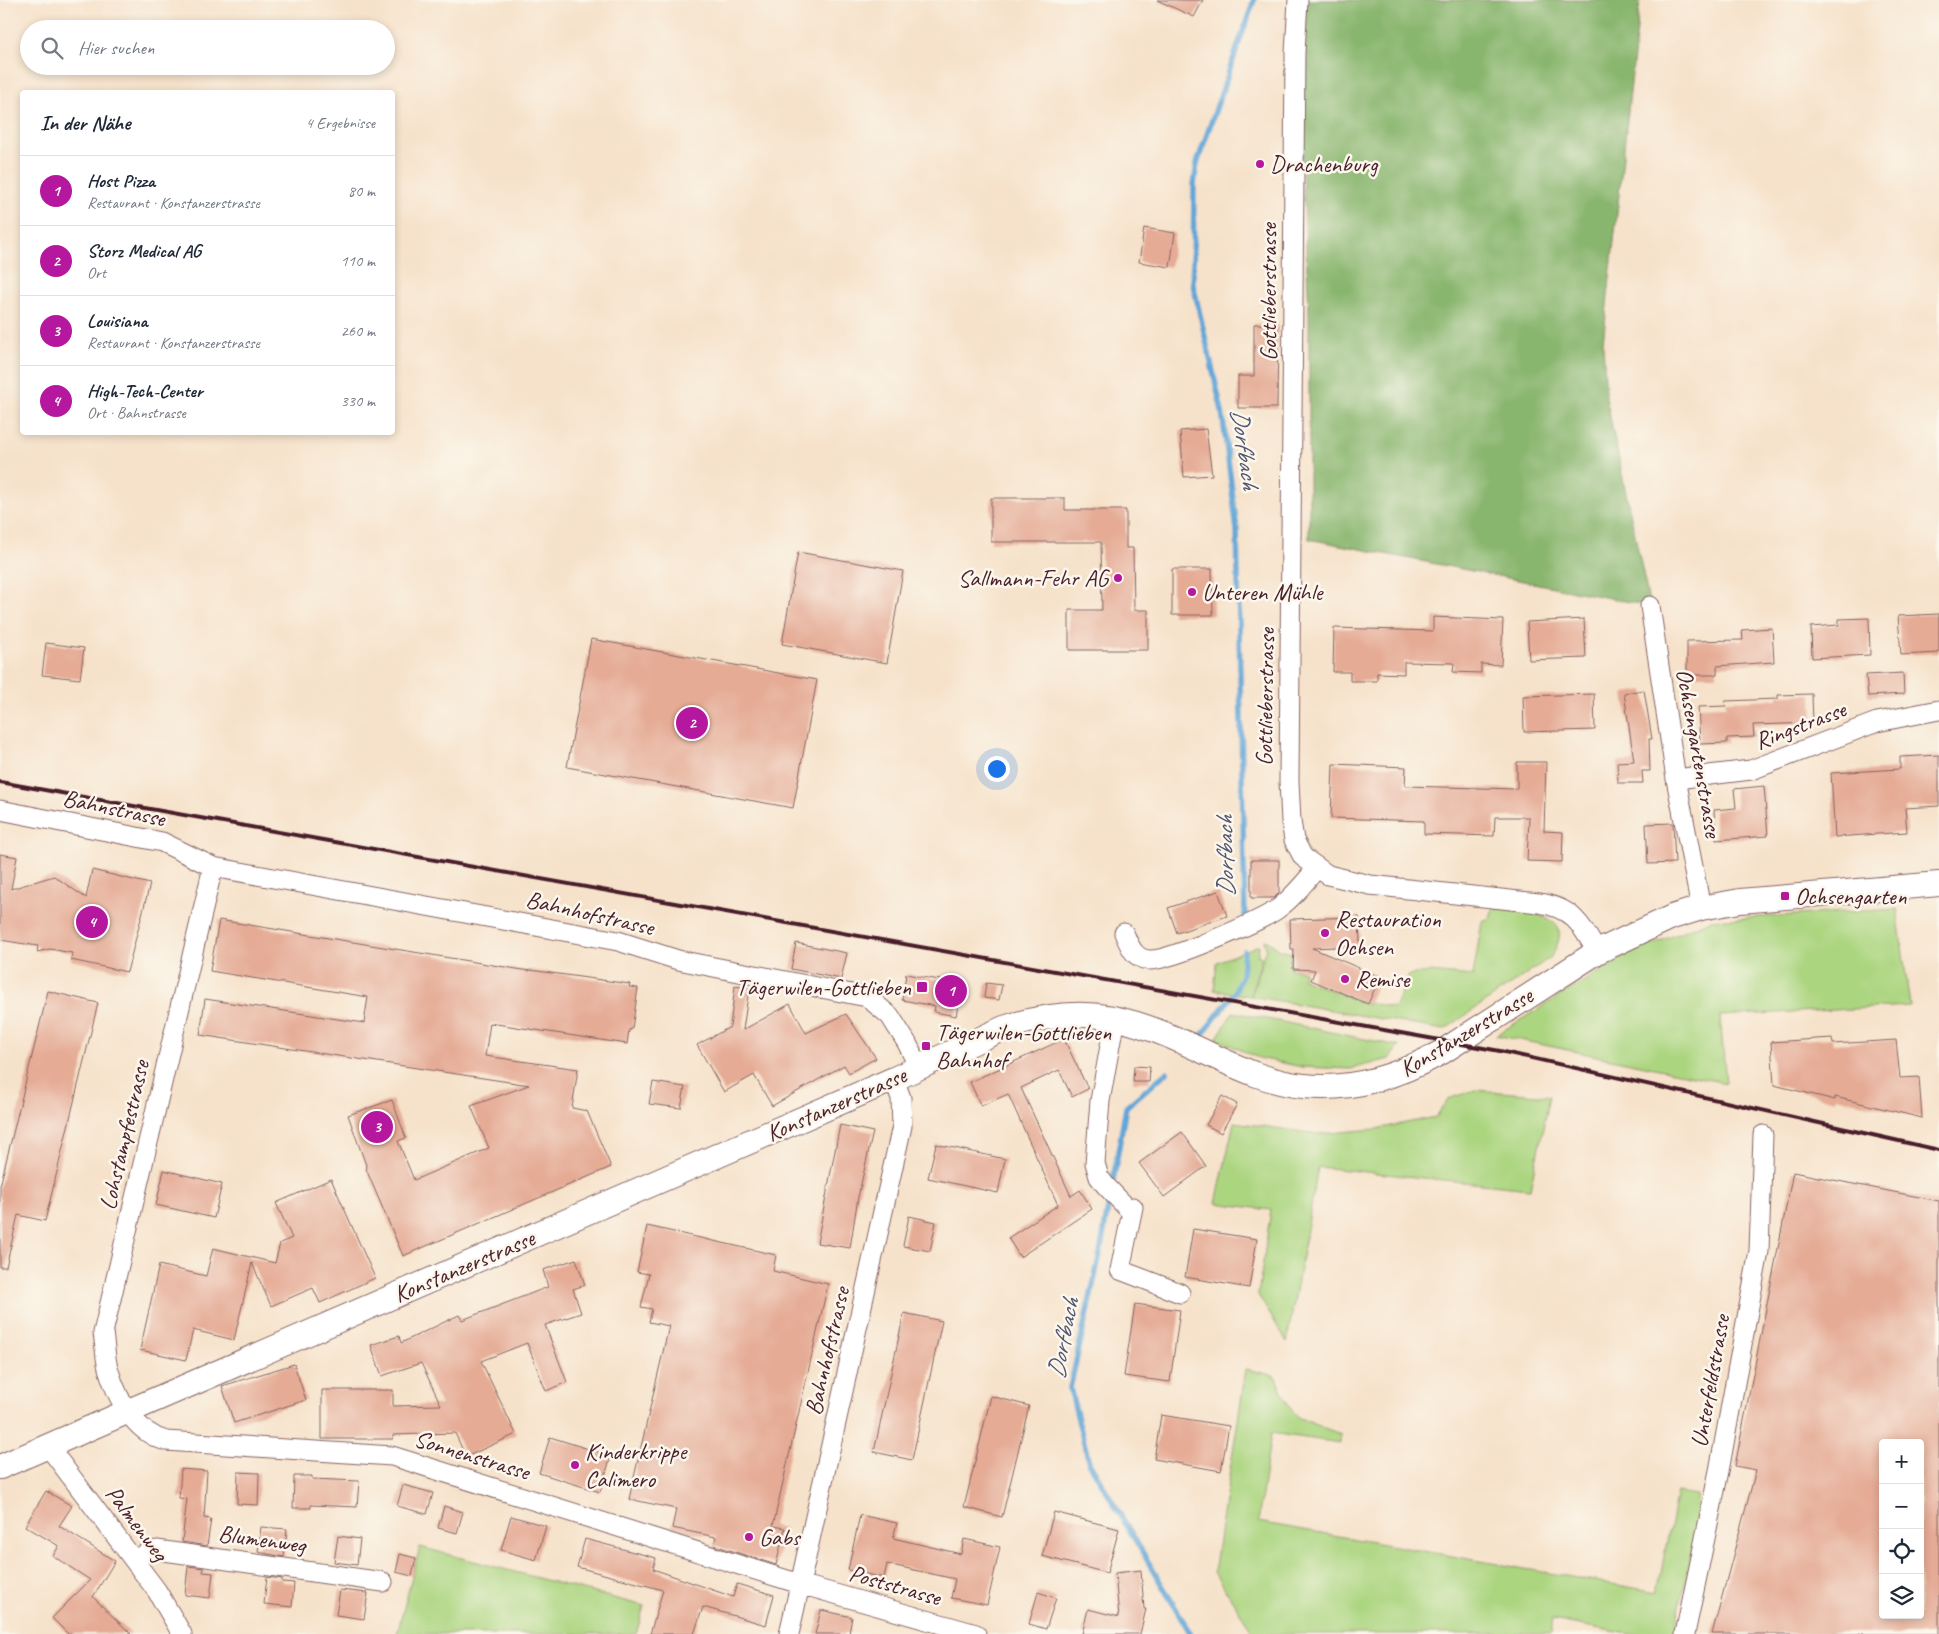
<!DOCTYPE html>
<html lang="de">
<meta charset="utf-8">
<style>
body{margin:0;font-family:Caveat,sans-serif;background:#f2f2f3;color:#1f2937}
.controls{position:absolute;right:15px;bottom:15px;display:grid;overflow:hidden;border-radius:5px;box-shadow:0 2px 8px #0003}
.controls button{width:45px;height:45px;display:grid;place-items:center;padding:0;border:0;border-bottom:1px solid #e0e1e3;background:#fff;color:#1f2937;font:25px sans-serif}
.you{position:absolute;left:996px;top:768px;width:18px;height:18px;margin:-12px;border:4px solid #fff;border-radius:50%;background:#1a73e8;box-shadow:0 0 0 8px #1a73e833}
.badge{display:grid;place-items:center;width:32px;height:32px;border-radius:50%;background:#b5179e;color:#fff;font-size:16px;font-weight:700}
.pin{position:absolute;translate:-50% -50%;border:2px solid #fff;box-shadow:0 1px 5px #0006}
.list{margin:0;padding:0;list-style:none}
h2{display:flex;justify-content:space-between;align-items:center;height:65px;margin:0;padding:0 20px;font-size:21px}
h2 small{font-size:16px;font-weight:400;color:#747a83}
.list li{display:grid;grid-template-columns:32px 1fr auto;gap:15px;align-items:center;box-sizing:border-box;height:70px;padding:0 20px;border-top:1px solid #e0e1e3}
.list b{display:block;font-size:19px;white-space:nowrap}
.list p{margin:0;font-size:16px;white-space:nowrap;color:#747a83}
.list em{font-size:16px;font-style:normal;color:#747a83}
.icon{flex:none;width:28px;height:28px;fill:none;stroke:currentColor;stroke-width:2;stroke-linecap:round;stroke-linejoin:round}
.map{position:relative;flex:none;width:1939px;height:1634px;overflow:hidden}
.search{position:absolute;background:#fff;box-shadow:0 2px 8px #0003;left:20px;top:20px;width:375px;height:55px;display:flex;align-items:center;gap:12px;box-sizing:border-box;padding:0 18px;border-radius:28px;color:#747a83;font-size:19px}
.panel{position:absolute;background:#fff;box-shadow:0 2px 8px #0003;left:20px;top:90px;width:375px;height:345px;border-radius:5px}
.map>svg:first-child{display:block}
.green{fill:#acd580;stroke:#7b7a56}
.forest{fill:#89b66e;stroke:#6a6a4c}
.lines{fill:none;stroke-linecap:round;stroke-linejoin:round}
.stream{stroke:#62a6d7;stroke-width:5.5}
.building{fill:#e5ab95;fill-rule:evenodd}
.minor-casing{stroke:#866363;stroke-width:21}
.major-casing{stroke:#866363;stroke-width:26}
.minor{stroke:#fff;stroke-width:19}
.major{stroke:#fff;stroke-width:24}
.rail{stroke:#4a1f2b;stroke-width:4}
.poi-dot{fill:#b5179e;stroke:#fbf7ec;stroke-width:2}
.labels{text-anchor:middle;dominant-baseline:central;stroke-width:5;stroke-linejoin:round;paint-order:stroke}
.poi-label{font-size:24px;fill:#4a1f2b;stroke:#fbf7ec;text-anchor:start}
.street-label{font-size:24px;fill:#4a1f2b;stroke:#fbf7ec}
.water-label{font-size:25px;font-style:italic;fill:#545570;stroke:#fbf7ec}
</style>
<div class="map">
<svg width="1939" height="1634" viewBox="0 0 1939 1634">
<rect width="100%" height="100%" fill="#fbf7ec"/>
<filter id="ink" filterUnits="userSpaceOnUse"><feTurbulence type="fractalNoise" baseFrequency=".02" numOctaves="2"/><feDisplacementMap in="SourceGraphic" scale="10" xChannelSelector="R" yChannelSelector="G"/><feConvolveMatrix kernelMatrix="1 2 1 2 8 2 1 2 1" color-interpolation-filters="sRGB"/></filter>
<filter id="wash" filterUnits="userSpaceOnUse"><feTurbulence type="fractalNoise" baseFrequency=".0096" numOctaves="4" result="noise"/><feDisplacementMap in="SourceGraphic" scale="20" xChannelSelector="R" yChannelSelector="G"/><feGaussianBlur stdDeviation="1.12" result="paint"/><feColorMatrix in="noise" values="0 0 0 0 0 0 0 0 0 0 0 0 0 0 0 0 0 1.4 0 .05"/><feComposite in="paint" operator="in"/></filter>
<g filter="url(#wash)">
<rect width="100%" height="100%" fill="#f6e2ca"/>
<!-- green -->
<path class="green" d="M 1493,907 C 1509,910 1555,912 1559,931 C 1561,939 1555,950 1551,957 L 1444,1030 L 1251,996 L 1266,948 L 1264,941 L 1266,940 L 1280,950 L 1291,953 L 1290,969 L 1304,971 L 1303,979 L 1368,1005 L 1370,1003 L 1395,1008 L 1409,975 L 1429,972 L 1473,976 L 1482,921 L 1490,918 Z
M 1897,909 L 1910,1006 L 1720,1016 L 1726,1083 L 1496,1035 L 1625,956 L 1710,920 Z
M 1259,945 L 1258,956 L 1262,957 L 1250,996 L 1214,990 L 1217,962 Z
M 1233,1012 L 1399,1046 L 1389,1059 L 1351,1069 L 1302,1067 L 1259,1058 L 1216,1039 Z
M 1475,1090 L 1550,1096 L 1530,1189 L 1318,1167 L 1287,1342 L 1258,1295 L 1271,1210 L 1216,1203 L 1234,1122 L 1318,1134 L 1376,1129 L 1436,1117 L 1448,1099 Z
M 1246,1369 L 1275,1376 L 1288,1405 L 1299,1418 L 1340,1434 L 1340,1443 L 1271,1433 L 1258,1522 L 1657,1592 L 1677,1492 L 1697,1495 L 1698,1522 L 1674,1634 L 1628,1634 L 1553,1620 L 1551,1634 L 1254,1634 L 1214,1572 Z
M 420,1547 L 644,1606 L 636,1634 L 397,1634 Z"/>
<!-- forest -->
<path class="forest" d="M 1298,0 L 1640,0 L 1603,343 L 1606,398 L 1650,606 L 1309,539 L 1309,313 L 1296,24 Z"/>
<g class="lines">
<!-- stream -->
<path class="stream" d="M 1245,916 L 1237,530 L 1222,411 L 1193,284 L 1194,185 L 1197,163 L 1254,0
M 1202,1035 L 1235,992 L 1242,975 L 1244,951
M 1112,1186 L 1126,1107 L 1167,1072
M 1110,1195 L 1100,1254 L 1070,1388 L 1089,1462 L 1191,1634"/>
</g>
<g id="blocks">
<!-- building -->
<path class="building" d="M 1157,0 L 1203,0 L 1194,17 Z
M 1144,228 L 1175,233 L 1170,267 L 1139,262 Z
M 1254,324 L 1278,324 L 1277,408 L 1238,408 L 1238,376 L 1254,376 Z
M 1206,429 L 1212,475 L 1184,477 L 1180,431 Z
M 991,498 L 1065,498 L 1065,510 L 1126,510 L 1126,548 L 1133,548 L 1134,610 L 1148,610 L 1148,650 L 1069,650 L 1069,610 L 1102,610 L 1101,542 L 991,542 Z
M 798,552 L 903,571 L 887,663 L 782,644 Z
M 1172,569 L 1212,569 L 1213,615 L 1172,615 Z
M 1939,614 L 1939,653 L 1901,655 L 1898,616 Z
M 1433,617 L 1503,620 L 1501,665 L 1481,664 L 1481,673 L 1453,672 L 1454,663 L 1404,662 L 1404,674 L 1377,673 L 1377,681 L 1350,681 L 1350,672 L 1333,672 L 1334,628 L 1433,631 Z
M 1869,618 L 1870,655 L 1812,658 L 1811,627 L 1839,625 L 1839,619 Z
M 1584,619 L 1586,658 L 1529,660 L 1527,622 Z
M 1772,628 L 1774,662 L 1717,666 L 1717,675 L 1687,675 L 1687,641 L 1743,640 L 1742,630 Z
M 591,639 L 817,680 L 793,808 L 567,767 Z
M 46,643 L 84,648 L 80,679 L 42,675 Z
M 1903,673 L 1904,694 L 1868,696 L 1866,675 Z
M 1644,690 L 1652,739 L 1649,739 L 1650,771 L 1642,771 L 1643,783 L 1618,783 L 1617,762 L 1634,761 L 1624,693 Z
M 1594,694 L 1595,730 L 1524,732 L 1523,696 Z
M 1812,694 L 1813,723 L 1753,725 L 1754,737 L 1727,738 L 1727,743 L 1700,744 L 1698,707 L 1726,706 L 1725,701 L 1778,699 L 1778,695 Z
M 1939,755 L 1939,806 L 1905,808 L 1907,832 L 1835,837 L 1831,773 L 1900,769 L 1900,757 Z
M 1517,762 L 1546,762 L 1544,831 L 1563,832 L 1562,862 L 1527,861 L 1529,817 L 1495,817 L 1494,836 L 1424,834 L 1424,821 L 1331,818 L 1333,764 L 1406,767 L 1405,786 L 1517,789 Z
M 1764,786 L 1768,836 L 1716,840 L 1714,810 L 1736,808 L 1734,789 Z
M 1673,823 L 1675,863 L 1648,864 L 1646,824 Z
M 0,854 L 17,857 L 11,889 L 54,876 L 86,898 L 92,870 L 150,884 L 127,972 L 71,960 L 72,953 L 50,949 L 37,952 L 38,946 L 0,940 Z
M 1251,860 L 1279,860 L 1279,893 L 1274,898 L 1251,898 Z
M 1218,891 L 1227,916 L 1177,933 L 1168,908 Z
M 1359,917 L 1360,946 L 1312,948 L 1380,977 L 1368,1004 L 1311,980 L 1315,970 L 1293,969 L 1294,949 L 1291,949 L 1290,919 Z
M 219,920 L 529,971 L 530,970 L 630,984 L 629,987 L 638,988 L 632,1029 L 629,1030 L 627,1044 L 490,1023 L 485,1056 L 578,1069 L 572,1108 L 587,1111 L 611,1167 L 403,1256 L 366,1169 L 367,1168 L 348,1115 L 392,1100 L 406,1138 L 398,1141 L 414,1180 L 489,1148 L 471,1106 L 529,1085 L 200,1035 L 205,999 L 364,1023 L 368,997 L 210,971 Z
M 796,943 L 847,953 L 841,979 L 791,969 Z
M 906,974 L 962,984 L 956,1016 L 934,1012 L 935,1006 L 902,1000 Z
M 986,983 L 1002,985 L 999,1000 L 984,998 Z
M 735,986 L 749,988 L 743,1030 L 790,1004 L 806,1033 L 846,1014 L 876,1058 L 849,1073 L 844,1065 L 772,1106 L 754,1075 L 724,1092 L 697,1045 L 730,1027 Z
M 48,991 L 98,1003 L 45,1221 L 18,1215 L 6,1267 L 0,1267 L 0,1186 Z
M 1832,1038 L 1833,1044 L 1896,1040 L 1900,1078 L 1919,1077 L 1922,1118 L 1835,1097 L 1835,1100 L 1774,1085 L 1771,1042 Z
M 1064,1039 L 1088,1089 L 1072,1097 L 1059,1070 L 1021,1088 L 1071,1196 L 1080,1190 L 1092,1209 L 1020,1257 L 1008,1238 L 1058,1205 L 1008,1094 L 981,1106 L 970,1082 Z
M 1134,1066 L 1150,1067 L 1149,1082 L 1133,1082 Z
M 653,1082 L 685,1087 L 681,1108 L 649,1104 Z
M 1222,1096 L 1237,1104 L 1221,1133 L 1206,1125 Z
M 840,1125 L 873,1132 L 858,1197 L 850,1248 L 817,1243 Z
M 1182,1132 L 1206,1166 L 1164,1197 L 1139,1163 Z
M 936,1144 L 1005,1159 L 998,1193 L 928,1178 Z
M 164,1170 L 222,1184 L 214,1218 L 156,1205 Z
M 1793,1172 L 1939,1201 L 1939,1634 L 1712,1634 L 1756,1470 L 1735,1466 ZM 1883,1443 L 1920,1443 L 1920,1615 L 1883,1615 Z
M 331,1179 L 375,1278 L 320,1303 L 313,1288 L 271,1306 L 252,1263 L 234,1340 L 193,1330 L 186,1360 L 140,1350 L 159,1265 L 206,1276 L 213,1248 L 275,1263 L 280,1243 L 292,1238 L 276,1203 Z
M 909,1216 L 936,1222 L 930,1251 L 903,1246 Z
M 647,1226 L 776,1255 L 773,1271 L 828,1284 L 773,1526 L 785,1528 L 776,1565 L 714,1545 L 716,1537 L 672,1528 L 676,1509 L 629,1499 L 669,1326 L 649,1322 L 652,1309 L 641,1307 L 649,1274 L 637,1272 Z
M 1193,1229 L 1257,1239 L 1249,1288 L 1185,1277 Z
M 576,1259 L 585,1285 L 573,1289 L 581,1313 L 545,1325 L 567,1382 L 546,1391 L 527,1343 L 481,1361 L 516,1434 L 466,1457 L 455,1433 L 393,1435 L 393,1439 L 322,1439 L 322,1390 L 393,1390 L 393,1406 L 441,1405 L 421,1363 L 382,1376 L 371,1345 L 399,1336 L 401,1343 L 459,1315 L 462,1320 L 548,1287 L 543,1270 Z
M 1135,1304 L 1180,1310 L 1170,1382 L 1124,1376 Z
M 904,1313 L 942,1321 L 912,1460 L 874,1452 Z
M 294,1364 L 306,1400 L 234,1423 L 222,1386 Z
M 991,1396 L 1029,1406 L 1002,1517 L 964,1507 Z
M 1161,1415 L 1229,1426 L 1221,1471 L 1154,1459 Z
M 550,1437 L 611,1456 L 600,1492 L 539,1473 Z
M 181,1469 L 207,1471 L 204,1518 L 211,1519 L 207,1546 L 182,1542 L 187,1499 L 179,1498 Z
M 238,1472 L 259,1473 L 258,1505 L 237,1504 Z
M 294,1476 L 312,1476 L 312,1479 L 359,1481 L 357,1507 L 311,1505 L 311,1508 L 293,1508 Z
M 403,1485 L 433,1493 L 427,1514 L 397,1506 Z
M 46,1491 L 72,1506 L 59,1526 L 115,1561 L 93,1597 L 131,1634 L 68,1634 L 52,1618 L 90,1580 L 53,1556 L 59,1546 L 25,1526 Z
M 444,1506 L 463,1512 L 457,1533 L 438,1528 Z
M 1054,1512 L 1119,1529 L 1107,1573 L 1042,1556 Z
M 860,1515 L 897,1523 L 893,1538 L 961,1554 L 964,1539 L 1000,1547 L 987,1605 L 951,1598 L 955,1579 L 887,1564 L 884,1578 L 848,1570 Z
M 511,1516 L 546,1526 L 536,1560 L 501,1550 Z
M 261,1527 L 287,1529 L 284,1557 L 258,1552 Z
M 338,1536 L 360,1539 L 357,1565 L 334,1562 Z
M 585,1539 L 656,1558 L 653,1569 L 733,1597 L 737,1584 L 774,1595 L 766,1625 L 703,1607 L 694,1634 L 650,1634 L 663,1590 L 577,1567 Z
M 400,1554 L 416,1558 L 412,1576 L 396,1572 Z
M 188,1566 L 204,1568 L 203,1572 L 213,1573 L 210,1598 L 185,1595 Z
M 1141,1570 L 1144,1609 L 1146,1609 L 1140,1634 L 1082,1634 L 1088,1609 L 1119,1617 L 1115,1573 Z
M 267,1577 L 282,1579 L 282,1582 L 294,1583 L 292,1607 L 264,1604 Z
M 340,1590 L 368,1593 L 364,1619 L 336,1615 Z
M 1038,1592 L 1056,1598 L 1046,1629 L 1029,1624 Z
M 821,1610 L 852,1617 L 849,1634 L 815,1634 Z"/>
</g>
</g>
<g filter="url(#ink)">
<use href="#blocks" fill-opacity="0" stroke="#866363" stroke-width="1"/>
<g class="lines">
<!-- minor casing -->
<g class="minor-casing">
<path id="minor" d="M 1298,0 L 1295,53 L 1289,781 L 1291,821 L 1294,840 L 1303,857 L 1328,875 L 1370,885 L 1539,903 C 1573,908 1581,924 1597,952
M 1650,606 L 1676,779 L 1701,908
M 1676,779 L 1751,770 L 1877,722 L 1939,710
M 0,810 L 162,842 L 213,867 L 618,941 L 678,960 L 867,997 L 890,1016 L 907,1043 L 919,1068
M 213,867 L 103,1333 C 105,1345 105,1357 108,1368 C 117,1398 134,1432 166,1441 L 392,1456 L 800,1584 L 976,1634
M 1124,933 C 1129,944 1133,958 1148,960 C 1167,962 1258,922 1276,910 C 1292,899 1304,883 1317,868
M 1115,1018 L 1100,1101 L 1095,1163 L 1099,1177 L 1106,1186 L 1132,1213
M 1133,1207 L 1120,1270 L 1180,1293
M 48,1446 L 157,1591 L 182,1634
M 135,1561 L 145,1554 L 157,1550 L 383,1582
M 789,1634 L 902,1126 L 901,1098 L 894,1079
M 1685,1634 L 1719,1471 L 1759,1251 L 1763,1135"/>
</g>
<!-- major casing -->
<g class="major-casing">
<path id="major" d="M 0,1467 L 894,1079 L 1004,1028 C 1088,1000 1135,1019 1211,1055 C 1241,1069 1271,1083 1304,1086 C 1354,1091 1398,1076 1442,1052 L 1597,952 L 1672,917 L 1701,908 L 1740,901 L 1939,884"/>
</g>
<!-- minor -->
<use href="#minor" class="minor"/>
<!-- major -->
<use href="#major" class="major"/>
<!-- rail -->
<path class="rail" d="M 0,782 L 1423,1037 L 1500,1051 L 1939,1150"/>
</g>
</g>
<!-- markers -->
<g class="poi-dot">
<circle cx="1260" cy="164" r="5"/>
<circle cx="1118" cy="578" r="5"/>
<circle cx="1192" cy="592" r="5"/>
<rect x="1780" y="891" width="10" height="10" rx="2.5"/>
<circle cx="1325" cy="933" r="5"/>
<circle cx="1345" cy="979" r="5"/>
<rect x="916" y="981" width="12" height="12" rx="2.5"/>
<rect x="921" y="1041" width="10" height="10" rx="2.5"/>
<circle cx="575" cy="1465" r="5"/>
<circle cx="749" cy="1537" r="5"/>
</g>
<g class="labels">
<!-- poi labels -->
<g class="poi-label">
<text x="1270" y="164">Drachenburg</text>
<text x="1108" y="578" text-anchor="end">Sallmann-Fehr AG</text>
<text x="1202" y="592">Unteren Mühle</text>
<text x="1795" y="896">Ochsengarten</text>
<text x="1335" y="919">Restauration<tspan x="1335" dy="28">Ochsen</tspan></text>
<text x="1355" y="979">Remise</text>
<text x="911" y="987" text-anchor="end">Tägerwilen-Gottlieben</text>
<text x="936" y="1032">Tägerwilen-Gottlieben<tspan x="936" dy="28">Bahnhof</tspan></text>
<text x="585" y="1451">Kinderkrippe<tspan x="585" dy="28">Calimero</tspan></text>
<text x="759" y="1537">Gabs</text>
</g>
<!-- street labels -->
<g class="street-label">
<text transform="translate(1268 292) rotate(-90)">Gottlieberstrasse</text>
<text transform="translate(1265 697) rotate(-89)">Gottlieberstrasse</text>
<text transform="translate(1800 725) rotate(-21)">Ringstrasse</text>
<text transform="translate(1699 753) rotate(80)">Ochsengartenstrasse</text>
<text transform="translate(114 808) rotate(12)">Bahnstrasse</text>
<text transform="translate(590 913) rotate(13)">Bahnhofstrasse</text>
<text transform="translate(1466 1032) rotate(-31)">Konstanzerstrasse</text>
<text transform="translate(836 1104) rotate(-24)">Konstanzerstrasse</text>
<text transform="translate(124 1135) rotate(-77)">Lohstampfestrasse</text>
<text transform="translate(464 1266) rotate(-23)">Konstanzerstrasse</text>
<text transform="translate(827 1351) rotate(-77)">Bahnhofstrasse</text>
<text transform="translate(1710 1381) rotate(-80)">Unterfeldstrasse</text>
<text transform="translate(472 1455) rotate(17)">Sonnenstrasse</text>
<text transform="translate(137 1523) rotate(53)">Palmenweg</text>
<text transform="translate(262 1539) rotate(8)">Blumenweg</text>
<text transform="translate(895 1585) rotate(16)">Poststrasse</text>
</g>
<!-- water labels -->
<g class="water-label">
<text transform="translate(1245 449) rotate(82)">Dorfbach</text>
<text transform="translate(1225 856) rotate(-91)">Dorfbach</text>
<text transform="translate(1063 1338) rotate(-79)">Dorfbach</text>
</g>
</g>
</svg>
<div class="controls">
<button>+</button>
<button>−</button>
<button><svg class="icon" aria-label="locate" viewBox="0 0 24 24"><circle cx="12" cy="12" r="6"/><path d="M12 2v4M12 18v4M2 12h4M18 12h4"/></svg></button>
<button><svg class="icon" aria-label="layers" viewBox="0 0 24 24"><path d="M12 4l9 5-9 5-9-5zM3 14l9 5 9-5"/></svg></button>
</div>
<div class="you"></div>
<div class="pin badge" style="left:951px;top:991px">1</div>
<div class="pin badge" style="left:692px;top:723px">2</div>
<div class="pin badge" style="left:377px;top:1127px">3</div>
<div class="pin badge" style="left:92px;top:922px">4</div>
<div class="search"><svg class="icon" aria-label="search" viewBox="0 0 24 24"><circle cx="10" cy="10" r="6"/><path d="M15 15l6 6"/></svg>Hier suchen</div>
<section class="panel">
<h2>In der Nähe<small>4 Ergebnisse</small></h2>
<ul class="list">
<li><span class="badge">1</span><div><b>Host Pizza</b><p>Restaurant · Konstanzerstrasse</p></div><em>80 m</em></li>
<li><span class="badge">2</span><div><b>Storz Medical AG</b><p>Ort</p></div><em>110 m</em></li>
<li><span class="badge">3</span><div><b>Louisiana</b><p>Restaurant · Konstanzerstrasse</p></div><em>260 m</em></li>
<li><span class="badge">4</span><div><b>High-Tech-Center</b><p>Ort · Bahnstrasse</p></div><em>330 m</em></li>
</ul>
</section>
</div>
